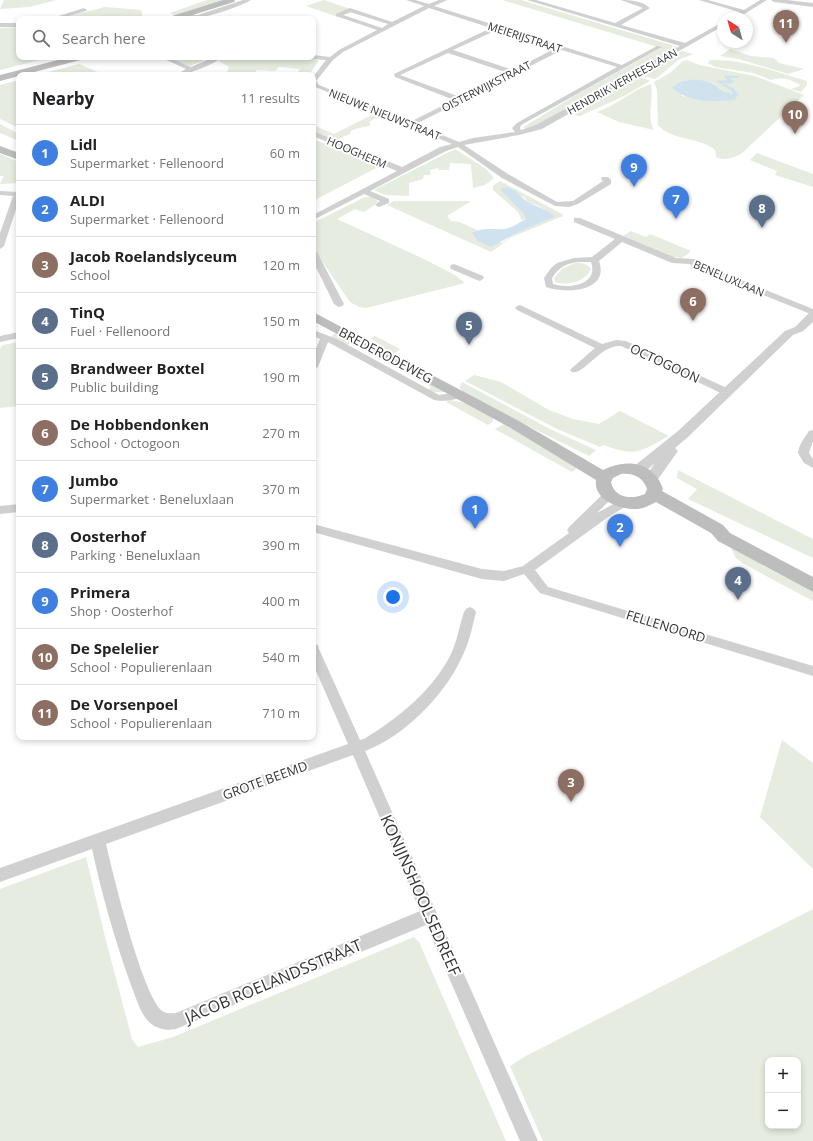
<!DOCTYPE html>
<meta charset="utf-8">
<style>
body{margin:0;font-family:"Open Sans",sans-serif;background:#f6f6f6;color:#202124}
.controls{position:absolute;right:12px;bottom:12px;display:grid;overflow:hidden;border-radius:8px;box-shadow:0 2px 6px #0003}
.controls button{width:36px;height:36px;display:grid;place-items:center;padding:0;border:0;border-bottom:1px solid #e0e0e0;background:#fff;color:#202124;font:20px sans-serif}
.compass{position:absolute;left:717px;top:12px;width:36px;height:36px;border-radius:50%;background:#fff;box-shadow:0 2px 6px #0003;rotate:323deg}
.you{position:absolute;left:393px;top:597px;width:14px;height:14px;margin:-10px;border:3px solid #fff;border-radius:50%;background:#1a73e8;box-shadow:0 0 0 6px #1a73e833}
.badge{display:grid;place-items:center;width:26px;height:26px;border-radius:50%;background:#e63946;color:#fff;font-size:13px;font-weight:700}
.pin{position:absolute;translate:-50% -33px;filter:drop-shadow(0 1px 2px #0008)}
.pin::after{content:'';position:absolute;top:21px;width:14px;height:12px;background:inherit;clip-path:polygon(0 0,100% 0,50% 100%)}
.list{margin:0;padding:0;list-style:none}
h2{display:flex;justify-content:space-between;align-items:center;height:52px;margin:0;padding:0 16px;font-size:17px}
h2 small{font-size:13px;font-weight:400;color:#757577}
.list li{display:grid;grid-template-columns:26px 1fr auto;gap:12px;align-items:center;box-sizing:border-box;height:56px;padding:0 16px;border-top:1px solid #e0e0e0}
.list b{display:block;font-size:15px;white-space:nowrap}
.list p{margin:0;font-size:13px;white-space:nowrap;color:#757577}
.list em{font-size:13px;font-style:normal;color:#757577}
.icon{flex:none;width:22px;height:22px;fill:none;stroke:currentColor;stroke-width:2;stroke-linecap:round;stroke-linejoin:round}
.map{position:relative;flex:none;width:813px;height:1141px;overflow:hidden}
.search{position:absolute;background:#fff;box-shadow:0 2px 6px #0003;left:16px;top:16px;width:300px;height:44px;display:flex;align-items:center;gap:10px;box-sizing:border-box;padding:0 14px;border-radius:8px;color:#757577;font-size:15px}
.panel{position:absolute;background:#fff;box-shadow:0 2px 6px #0003;left:16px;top:72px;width:300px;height:668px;border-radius:8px}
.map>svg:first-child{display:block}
.green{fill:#e6ecdf;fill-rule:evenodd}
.water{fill:#cfe2ee}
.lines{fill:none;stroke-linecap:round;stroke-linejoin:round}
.minor{fill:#d0d0d0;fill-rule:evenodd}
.tertiary{fill:#d0d0d0;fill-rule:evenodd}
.secondary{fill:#bdbdbd;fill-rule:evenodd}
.labels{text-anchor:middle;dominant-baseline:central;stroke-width:4;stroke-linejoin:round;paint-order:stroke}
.far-street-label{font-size:11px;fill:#333;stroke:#fff}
.street-label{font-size:13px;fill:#333;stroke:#fff}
.near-street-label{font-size:16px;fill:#333;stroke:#fff}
</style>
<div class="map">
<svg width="813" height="1141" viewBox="0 0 813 1141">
<rect width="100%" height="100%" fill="#fff"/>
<!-- green -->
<path class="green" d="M 4,0 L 57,0 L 29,7 L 0,9 Z
M 207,0 L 229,0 L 177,16 L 170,13 Z
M 324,0 L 356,11 L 338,17 L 306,6 Z
M 502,0 L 521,0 L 678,47 L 597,91 L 550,120 L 529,129 L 524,128 L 525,126 L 576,95 L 661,48 Z
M 105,7 L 141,10 L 143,19 L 57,19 Z
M 19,27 L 19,57 L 52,57 L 0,70 L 0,28 Z
M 730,49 L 751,56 L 774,58 L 779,63 L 804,69 L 788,74 L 739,59 L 720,56 Z
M 682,51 L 693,54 L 678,60 L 657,78 L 654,79 L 641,75 Z
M 167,57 L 212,57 L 190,66 Z
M 224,57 C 255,57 288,54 318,60 L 318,62 L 309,75 L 305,75 L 306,72 L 298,72 L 300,69 L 279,67 L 275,71 L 257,70 L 253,75 L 226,75 L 229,67 L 217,60 Z
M 687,60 L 699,65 L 755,76 L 804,95 L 741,154 C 732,158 725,161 716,157 L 715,150 C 700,137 672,141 658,125 L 657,90 L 654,82 L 670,73 L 683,61 ZM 726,75 L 739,78 L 730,78 L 733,83 L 722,82 L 733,88 L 735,100 L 711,101 L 682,96 L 686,80 C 694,80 702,80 711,83 C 719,86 724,94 733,94 L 731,91 L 716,81 L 726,81 L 727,79 L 723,76 Z
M 710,60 C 743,59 776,72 807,81 L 807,85 L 801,92 L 791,89 L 800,86 L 799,84 C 789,79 782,76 771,80 L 753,73 L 715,67 L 708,63 Z
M 79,64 L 105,75 L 37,75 Z
M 638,76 L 650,81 L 624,96 L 580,116 L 575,115 Z
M 19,80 L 19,128 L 0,119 L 0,85 Z
M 651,84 C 654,100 646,116 654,130 L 619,122 L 597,112 C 617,105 632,90 651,84 Z
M 374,114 L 380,116 L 369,122 L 371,125 C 364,128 358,127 351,131 L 350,134 L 336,140 L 313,131 L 313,125 L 334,134 Z
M 0,124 L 19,134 L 19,141 L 0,133 Z
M 313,139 L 380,166 L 313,201 Z
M 455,149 L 486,169 L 494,178 L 485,185 L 473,188 L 471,164 L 450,163 L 449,170 L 439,170 L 438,168 L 430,170 L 430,175 L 424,175 L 423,179 L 409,183 L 409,196 L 385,195 L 374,190 Z
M 757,153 L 813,174 L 813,187 L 775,175 L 777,171 L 750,160 Z
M 0,154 L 19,162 L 19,183 L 0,184 L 4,176 L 0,176 Z
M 500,181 L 562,214 L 563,216 L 512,237 L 491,252 L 387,205 L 394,201 L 471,201 L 447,216 L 451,221 L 459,222 L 477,230 L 473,233 L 502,243 L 519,232 L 555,217 L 537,205 L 529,203 L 524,197 L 501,191 L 523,213 L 526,219 L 522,220 L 518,212 L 493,190 L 493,186 Z
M 365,197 L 372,197 L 378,201 L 376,204 L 364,212 L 355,209 L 337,219 L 424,259 L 455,275 L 465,283 L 366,308 L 359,307 L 350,302 L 313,248 L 313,223 Z
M 631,231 L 646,237 L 650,234 L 691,251 L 682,258 L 673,257 L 623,236 Z
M 575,263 C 582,263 587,263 591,269 C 585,282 568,286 555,282 L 554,278 L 563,268 Z
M 336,333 L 445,392 L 432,392 L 428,390 L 431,387 L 351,343 L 347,345 L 335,338 L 330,337 Z
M 375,336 L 400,349 L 394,354 L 391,354 L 371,338 Z
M 19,342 L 19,406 L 0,408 L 0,348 L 3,345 Z
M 474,375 L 501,382 L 549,410 L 573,419 L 599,424 L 620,411 L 669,436 C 639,452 637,457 603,445 L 600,447 L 555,428 L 465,381 Z
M 462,382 L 552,430 L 596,450 L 589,456 L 508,416 L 463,392 L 459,387 Z
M 450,400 L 465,403 L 493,418 L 493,421 L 488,425 L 446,402 Z
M 504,424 L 578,467 L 572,472 L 495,429 Z
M 678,470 L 813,539 L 813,558 L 688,499 L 697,489 L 677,478 Z
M 731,548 L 813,592 L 813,601 L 742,563 L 736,558 Z
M 782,740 L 813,763 L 813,869 L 760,817 Z
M 86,857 L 106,941 L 132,1039 L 138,1047 L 173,1037 L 414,937 L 419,942 L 506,1141 L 0,1141 L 0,889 Z
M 813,909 L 813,1141 L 543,1141 L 510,1066 L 524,1057 ZM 768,1060 L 798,1060 L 798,1126 L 768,1126 Z"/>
<!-- water -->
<path class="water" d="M 723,75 L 739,76 L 739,78 L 730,78 L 734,82 L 733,83 L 727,84 L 722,82 L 733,88 L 739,95 L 735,98 L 736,100 C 714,102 689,103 672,88 C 681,78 699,78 711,83 C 716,85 720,90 725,92 C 727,93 731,93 733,94 L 731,91 L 716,81 L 727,80 Z
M 507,187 C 518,191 522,199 530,203 C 539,208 548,210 555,217 L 519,232 L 491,247 L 478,241 L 472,233 C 482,227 494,230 505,229 C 513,227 519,223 526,219 L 523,213 L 501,191 L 502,188 Z"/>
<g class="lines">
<!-- minor -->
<path class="minor" d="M 243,0 L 251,0 C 242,6 195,23 186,17 L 189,15 L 198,15 Z
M 406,0 L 415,0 L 429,4 L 439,0 L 447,0 L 434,6 L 622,65 L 657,46 L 662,47 L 521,125 L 520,128 L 521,130 L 536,125 L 680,46 L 527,0 L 536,0 L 615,23 L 643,8 L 621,0 C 631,0 642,1 650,8 L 621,25 L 685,43 L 721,23 L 723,22 L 723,26 L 542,129 L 519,135 L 464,145 L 508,174 L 557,202 L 573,201 L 603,181 L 601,179 L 602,177 L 608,177 L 611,180 L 611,184 L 578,204 L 569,207 L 555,206 L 502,178 L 458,147 L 446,151 L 370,191 L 389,199 L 389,203 L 379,207 L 375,205 L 380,201 L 364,194 L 313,220 L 313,215 L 397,171 L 313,136 L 313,131 L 402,167 L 440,147 L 452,144 L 313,86 L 313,77 L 326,60 L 313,59 L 310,57 L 313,57 L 313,55 L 330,57 L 339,50 L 377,30 L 336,16 L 336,14 L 350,8 L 392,22 L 424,6 ZM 429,8 L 491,28 L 394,74 L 395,77 L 454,100 L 410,122 L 319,85 L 316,81 L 333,60 L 343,52 ZM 350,12 L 388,24 L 382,28 L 343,15 ZM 497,30 L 556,48 L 513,70 L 453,50 ZM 562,50 L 617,67 L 517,123 L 512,128 L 515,132 L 473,138 L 459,142 L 416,124 ZM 448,53 L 508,73 L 460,97 L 400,75 Z
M 699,0 L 708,0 L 744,10 L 760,0 L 767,0 L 738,18 L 731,18 L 739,12 Z
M 771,0 L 787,0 L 813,3 L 813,7 L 774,2 Z
M 84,8 L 87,10 L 86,11 L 59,19 L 49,19 Z
M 0,23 L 19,23 L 19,27 L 0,27 Z
M 160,57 L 168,57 L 191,67 L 214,57 L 222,57 C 213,65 187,75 176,75 L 186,69 Z
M 0,191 L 19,192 L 19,200 L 4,246 L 0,249 L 0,233 L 13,196 L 0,195 Z
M 574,218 L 580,218 L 676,258 L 695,259 L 699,263 L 813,309 L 813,315 L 693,267 L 690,264 L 672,263 L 622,242 L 599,261 C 610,292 565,294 546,287 L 544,278 L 551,268 L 557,263 L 574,258 L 592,257 L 615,239 L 574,222 ZM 579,262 L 591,262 C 599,285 569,289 553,284 L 552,278 C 559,267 567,263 579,262 Z
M 313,249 L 317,252 L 344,304 L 342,306 L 339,307 L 334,304 L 313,261 Z
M 454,264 L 483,276 L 484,278 L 480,281 L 477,280 L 451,269 L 450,267 L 451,265 Z
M 520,305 L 602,344 L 616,340 L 626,341 L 731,390 L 732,392 L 727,395 L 723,394 L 621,346 C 601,344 584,375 572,372 L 570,370 L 572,368 L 595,348 L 517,310 L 515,308 L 517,306 Z
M 313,330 L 337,339 L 439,395 L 459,392 L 464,395 C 459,400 442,402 434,400 L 328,342 L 318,367 L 313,370 L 313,356 L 320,339 L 313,336 Z
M 19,332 L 19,338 L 0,342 L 0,336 Z
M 813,430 L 813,441 L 809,453 L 813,459 L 813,468 L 804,463 L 798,453 C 799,444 805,437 809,431 Z
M 609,491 L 613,492 L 615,495 L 597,513 L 623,499 L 627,500 L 629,503 L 627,506 L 611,515 L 535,570 L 548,587 L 813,666 L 813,676 L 540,593 L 524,574 L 504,581 L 482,579 L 313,532 L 313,524 L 482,569 L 504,571 L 523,566 L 569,533 L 567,530 L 569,527 L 605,492 Z
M 19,504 L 19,512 L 0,514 L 0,506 Z
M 470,607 L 474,609 L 476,612 C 472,628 469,644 461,659 C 444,696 403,737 365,751 L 538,1141 L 520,1141 L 426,925 L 176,1029 C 167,1031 157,1029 150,1023 C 140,1014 136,997 131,985 C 115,941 102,895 92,849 L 0,882 L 0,868 L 348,744 L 313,664 L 313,644 L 318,645 L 319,649 L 360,740 L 364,739 C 398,718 431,692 450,656 C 457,642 459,627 464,612 L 466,609 ZM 353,755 L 420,911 L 176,1013 C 172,1013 167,1014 164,1012 C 144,1003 112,870 106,844 Z"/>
<!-- tertiary -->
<path class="tertiary" d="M 813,312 L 813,322 L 803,331 L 793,335 L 688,437 L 675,448 L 678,451 L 656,482 L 651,484 L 646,482 L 644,479 L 655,463 C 648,469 643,476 633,473 L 631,470 L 633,467 L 678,431 L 785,331 L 795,327 L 809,313 Z"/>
<!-- secondary -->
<path class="secondary" d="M 223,0 L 235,0 L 234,2 L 180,19 L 168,19 L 169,17 Z
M 70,57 L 85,57 L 84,59 L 0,81 L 0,75 Z
M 0,146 L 19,153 L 19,160 L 0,153 Z
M 313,312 L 519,421 L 603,470 C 626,458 654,462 663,489 L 662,491 L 723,525 L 730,533 L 813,577 L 813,592 L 718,541 L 711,533 L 656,502 C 650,505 645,508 638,509 C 622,510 593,501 596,480 L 509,427 L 313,321 ZM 621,474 C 633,473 643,477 647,489 L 645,494 C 632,500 614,498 611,482 L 613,478 Z"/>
</g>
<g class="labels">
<!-- far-street labels -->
<g class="far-street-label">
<text transform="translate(525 37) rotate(18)">MEIERIJSTRAAT</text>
<text transform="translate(622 81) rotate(-29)">HENDRIK VERHEESLAAN</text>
<text transform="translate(486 86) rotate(-27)">OISTERWIJKSTRAAT</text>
<text transform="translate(385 114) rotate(22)">NIEUWE NIEUWSTRAAT</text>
<text transform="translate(357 152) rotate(23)">HOOGHEEM</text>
<text transform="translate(729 278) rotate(23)">BENELUXLAAN</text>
</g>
<!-- street labels -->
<g class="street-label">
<text transform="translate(386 355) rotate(28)">BREDERODEWEG</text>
<text transform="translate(665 363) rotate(25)">OCTOGOON</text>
<text transform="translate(666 626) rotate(17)">FELLENOORD</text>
<text transform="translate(265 780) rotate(-20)">GROTE BEEMD</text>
</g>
<!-- near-street labels -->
<g class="near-street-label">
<text transform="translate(421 895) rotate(66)">KONIJNSHOOLSEDREEF</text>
<text transform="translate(273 981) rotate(-23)">JACOB ROELANDSSTRAAT</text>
</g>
</g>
</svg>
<div class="controls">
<button>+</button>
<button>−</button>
</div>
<svg class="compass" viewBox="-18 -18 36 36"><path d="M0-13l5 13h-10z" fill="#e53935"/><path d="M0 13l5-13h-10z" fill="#757577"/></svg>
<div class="you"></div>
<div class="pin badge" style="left:475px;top:529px;background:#3f7fe0">1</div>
<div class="pin badge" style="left:620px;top:547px;background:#3f7fe0">2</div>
<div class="pin badge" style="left:571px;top:802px;background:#8d6e63">3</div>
<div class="pin badge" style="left:738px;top:600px;background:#5c6f8a">4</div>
<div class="pin badge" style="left:469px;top:345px;background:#5c6f8a">5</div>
<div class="pin badge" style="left:693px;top:321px;background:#8d6e63">6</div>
<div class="pin badge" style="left:676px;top:219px;background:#3f7fe0">7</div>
<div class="pin badge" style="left:762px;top:228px;background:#5c6f8a">8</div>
<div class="pin badge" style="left:634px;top:187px;background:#3f7fe0">9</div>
<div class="pin badge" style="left:795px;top:134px;background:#8d6e63">10</div>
<div class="pin badge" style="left:786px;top:43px;background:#8d6e63">11</div>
<div class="search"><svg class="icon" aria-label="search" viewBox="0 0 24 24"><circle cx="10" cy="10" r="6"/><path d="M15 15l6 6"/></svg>Search here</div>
<section class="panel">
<h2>Nearby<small>11 results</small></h2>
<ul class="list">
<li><span class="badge" style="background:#3f7fe0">1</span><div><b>Lidl</b><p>Supermarket · Fellenoord</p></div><em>60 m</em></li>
<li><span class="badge" style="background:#3f7fe0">2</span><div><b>ALDI</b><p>Supermarket · Fellenoord</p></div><em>110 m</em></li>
<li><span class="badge" style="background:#8d6e63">3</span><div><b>Jacob Roelandslyceum</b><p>School</p></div><em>120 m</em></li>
<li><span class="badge" style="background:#5c6f8a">4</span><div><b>TinQ</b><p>Fuel · Fellenoord</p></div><em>150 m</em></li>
<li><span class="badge" style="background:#5c6f8a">5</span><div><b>Brandweer Boxtel</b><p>Public building</p></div><em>190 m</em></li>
<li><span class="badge" style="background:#8d6e63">6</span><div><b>De Hobbendonken</b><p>School · Octogoon</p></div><em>270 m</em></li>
<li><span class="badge" style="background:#3f7fe0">7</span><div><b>Jumbo</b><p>Supermarket · Beneluxlaan</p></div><em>370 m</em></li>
<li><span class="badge" style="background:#5c6f8a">8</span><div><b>Oosterhof</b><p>Parking · Beneluxlaan</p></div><em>390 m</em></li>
<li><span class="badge" style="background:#3f7fe0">9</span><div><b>Primera</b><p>Shop · Oosterhof</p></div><em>400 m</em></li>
<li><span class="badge" style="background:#8d6e63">10</span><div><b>De Spelelier</b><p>School · Populierenlaan</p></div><em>540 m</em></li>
<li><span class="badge" style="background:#8d6e63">11</span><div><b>De Vorsenpoel</b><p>School · Populierenlaan</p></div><em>710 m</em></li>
</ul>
</section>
</div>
